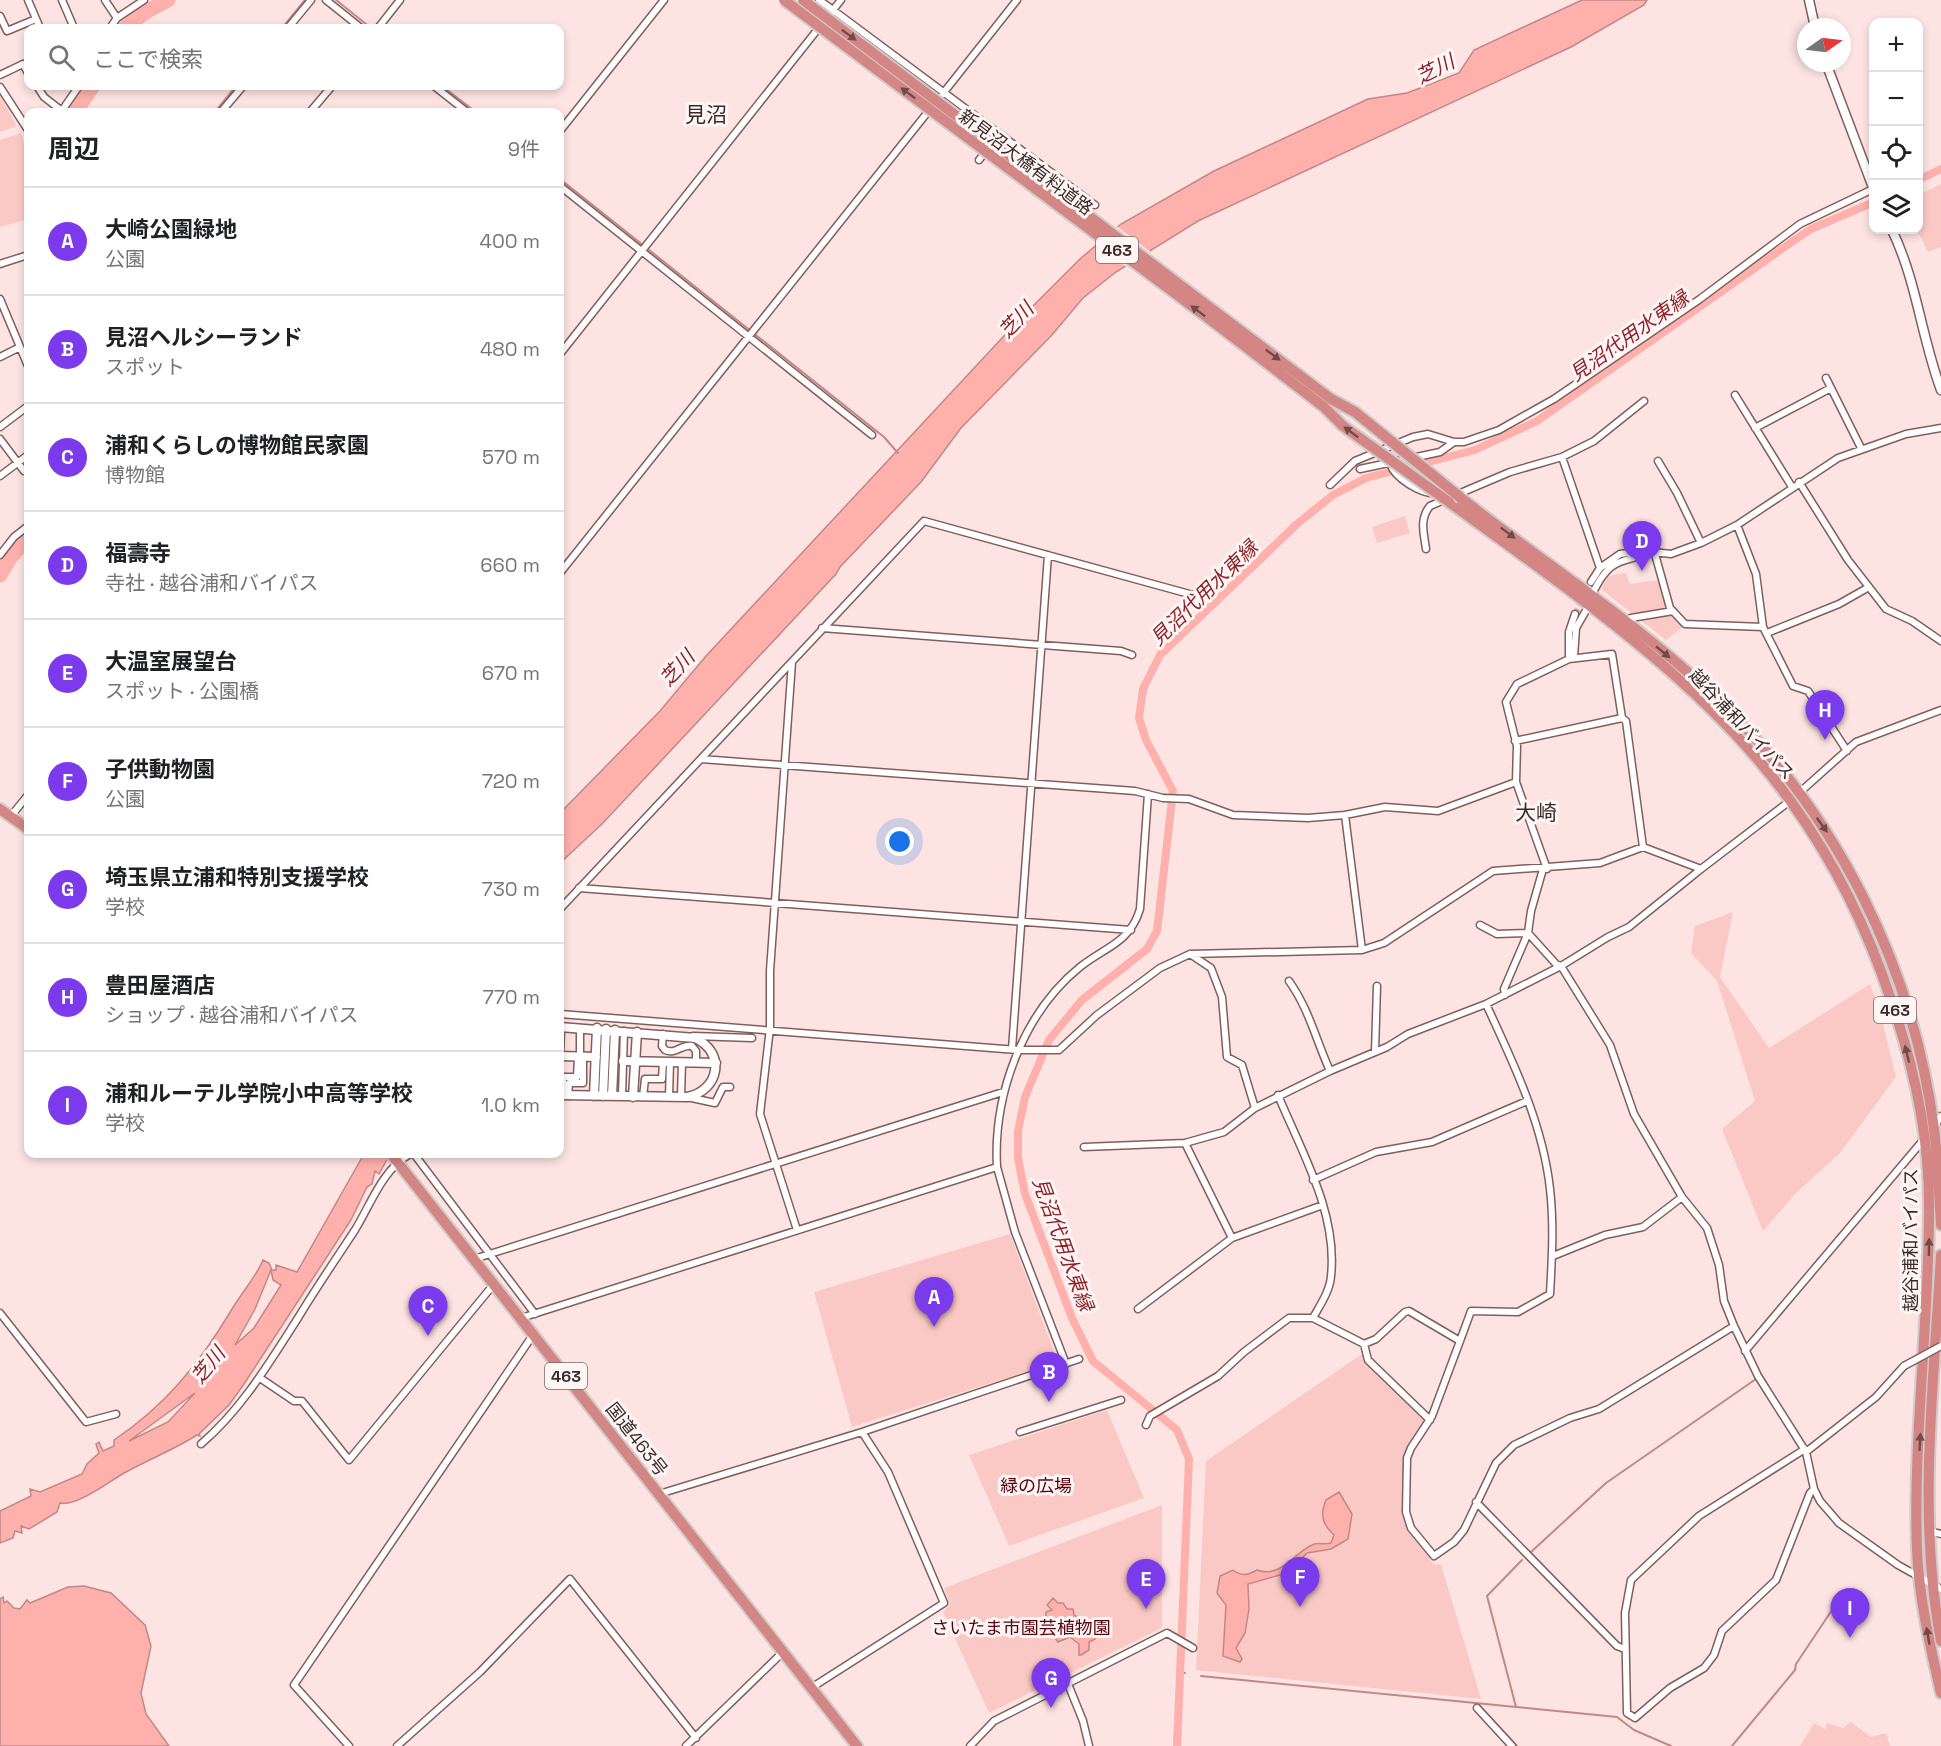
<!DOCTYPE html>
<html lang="ja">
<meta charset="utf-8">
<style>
body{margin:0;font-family:"Space Grotesk","Noto Sans JP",sans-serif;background:#f6f6f6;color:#202124}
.controls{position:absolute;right:18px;top:18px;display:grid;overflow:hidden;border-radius:12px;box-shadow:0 3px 9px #0003}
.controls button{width:54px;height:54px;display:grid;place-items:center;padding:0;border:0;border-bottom:2px solid #e0e0e0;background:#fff;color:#202124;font:30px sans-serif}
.compass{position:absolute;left:1797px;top:18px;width:54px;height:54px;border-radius:50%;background:#fff;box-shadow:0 3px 9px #0003;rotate:76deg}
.you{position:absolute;left:900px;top:842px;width:21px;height:21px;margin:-15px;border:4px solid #fff;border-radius:50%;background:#1a73e8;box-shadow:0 0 0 9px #1a73e833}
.badge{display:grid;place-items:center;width:39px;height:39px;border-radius:50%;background:#7c3aed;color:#fff;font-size:20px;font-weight:700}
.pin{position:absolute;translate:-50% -50px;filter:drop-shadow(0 2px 3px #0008)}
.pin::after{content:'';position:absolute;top:32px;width:21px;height:18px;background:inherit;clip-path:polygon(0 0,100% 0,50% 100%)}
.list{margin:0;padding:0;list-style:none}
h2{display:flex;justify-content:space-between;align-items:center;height:78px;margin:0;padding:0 24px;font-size:26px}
h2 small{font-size:20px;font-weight:400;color:#757577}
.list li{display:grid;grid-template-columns:39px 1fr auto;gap:18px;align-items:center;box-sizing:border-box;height:108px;padding:0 24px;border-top:2px solid #e0e0e0}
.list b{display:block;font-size:22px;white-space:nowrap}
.list p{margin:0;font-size:20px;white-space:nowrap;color:#757577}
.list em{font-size:20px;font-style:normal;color:#757577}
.icon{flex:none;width:33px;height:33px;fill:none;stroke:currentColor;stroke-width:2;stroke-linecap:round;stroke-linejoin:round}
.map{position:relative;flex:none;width:1941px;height:1746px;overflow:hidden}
.search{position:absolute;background:#fff;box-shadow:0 3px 9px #0003;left:24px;top:24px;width:540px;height:66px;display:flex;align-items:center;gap:15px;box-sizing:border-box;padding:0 21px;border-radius:12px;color:#757577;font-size:22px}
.panel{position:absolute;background:#fff;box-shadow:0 3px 9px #0003;left:24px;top:108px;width:540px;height:1050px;border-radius:12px}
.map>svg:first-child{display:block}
.green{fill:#fbc9c5}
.water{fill:#fdb0ac;stroke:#c28885;stroke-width:1.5;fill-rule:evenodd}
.pier{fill:#fde4e2}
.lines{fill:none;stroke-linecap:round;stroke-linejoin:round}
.stream{stroke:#c28885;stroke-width:2}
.canal{stroke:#fdb0ac;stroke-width:8}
.river{stroke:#fdb0ac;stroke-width:15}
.minor-tunnel{stroke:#d6bfbd;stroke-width:6;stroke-dasharray:6 3;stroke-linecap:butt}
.minor-casing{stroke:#805e5c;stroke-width:9}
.tertiary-casing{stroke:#805e5c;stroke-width:11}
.trunk-casing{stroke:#d0cccc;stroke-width:14}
.minor{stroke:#fff;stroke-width:6}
.tertiary{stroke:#fff;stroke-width:8}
.trunk{stroke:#d48684;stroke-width:10}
.minor-bridge-casing{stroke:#805e5c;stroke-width:9;stroke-linecap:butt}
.trunk-bridge-casing{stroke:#d0cccc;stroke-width:14;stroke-linecap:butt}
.minor-bridge{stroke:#fff;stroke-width:6}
.trunk-bridge{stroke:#d48684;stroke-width:10}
.oneway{fill:#704b4a}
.labels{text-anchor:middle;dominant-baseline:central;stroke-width:6;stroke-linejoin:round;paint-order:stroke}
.shield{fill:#fef6f5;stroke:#756867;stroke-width:1.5}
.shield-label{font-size:16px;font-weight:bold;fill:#3a2b2a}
.street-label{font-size:18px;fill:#3a2b2a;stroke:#fef6f5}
.park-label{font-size:18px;fill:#57010d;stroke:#fef6f5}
.water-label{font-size:20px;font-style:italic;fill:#8f2228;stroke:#fef6f5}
.quarter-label{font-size:21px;fill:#3a2b2a;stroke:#fef6f5}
</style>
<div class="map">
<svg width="1941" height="1746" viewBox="0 0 1941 1746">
<rect width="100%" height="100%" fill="#fde4e2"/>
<!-- green -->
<path class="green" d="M 0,96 L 17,126 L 0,132 Z
M 21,133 L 28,158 L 28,219 L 0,227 L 0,140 Z
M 1941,184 L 1941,247 L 1928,252 L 1917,230 L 1919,195 Z
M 1405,516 L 1410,533 L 1377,543 L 1372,527 Z
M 1626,573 L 1630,584 L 1658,580 L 1668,608 L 1683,627 L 1666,640 L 1601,589 L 1609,576 Z
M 1733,912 L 1720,977 L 1769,1048 L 1870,984 L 1880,1012 L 1896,1077 L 1840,1153 L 1796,1193 L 1763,1231 L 1722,1129 L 1755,1101 L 1717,981 L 1691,953 L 1695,926 Z
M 1010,1234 L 1058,1362 L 852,1427 L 814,1292 Z
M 1362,1354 L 1424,1416 L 1425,1422 L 1406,1457 L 1403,1512 L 1410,1529 L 1434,1565 L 1441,1564 L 1481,1699 L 1196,1670 L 1206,1461 Z
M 1107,1410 L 1144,1498 L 1009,1546 L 969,1455 Z
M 1162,1505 L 1162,1628 L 989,1713 L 943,1612 L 950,1604 L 944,1588 Z
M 1851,1722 L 1871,1737 L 1886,1733 L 1890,1746 L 1800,1746 L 1814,1723 L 1825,1729 L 1827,1723 L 1843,1728 Z"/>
<!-- water -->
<path class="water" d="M 1582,0 L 1647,0 L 1644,5 L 1571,47 L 1198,221 L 1116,272 L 1083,298 L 1052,335 L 961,428 L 921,482 L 840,567 L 836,574 L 602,824 L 560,863 L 560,813 L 660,711 L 706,656 L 1016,323 L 1080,259 L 1121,224 L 1214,171 L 1368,99 L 1407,93 L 1459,73 L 1474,50 Z
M 364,1154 L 390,1154 L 379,1174 L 375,1171 L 372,1184 L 367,1187 L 351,1220 L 244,1384 L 229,1405 L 199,1434 L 200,1436 L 197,1435 C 175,1449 150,1459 126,1472 C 111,1480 77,1507 60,1503 L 57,1512 L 29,1529 L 21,1526 L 22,1533 L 15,1531 L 13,1538 L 0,1543 L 0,1511 L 31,1496 L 30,1489 L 40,1492 L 82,1474 L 87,1464 L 99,1453 L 96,1444 L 99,1442 L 103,1451 L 114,1446 L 114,1440 C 165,1406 200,1363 232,1309 C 242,1292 256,1277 263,1260 L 269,1263 L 272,1270 L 276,1270 L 276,1265 L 297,1272 ZM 271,1270 L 273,1280 L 281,1285 L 254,1328 L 235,1345 L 255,1309 ZM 195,1393 L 168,1422 L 129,1441 Z
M 1339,1492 L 1352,1514 L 1348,1539 L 1331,1549 L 1307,1553 L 1287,1573 L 1248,1584 L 1249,1609 L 1245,1633 L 1236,1648 L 1242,1659 L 1240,1662 L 1223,1656 L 1226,1605 L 1217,1593 L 1220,1576 L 1233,1570 C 1242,1577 1248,1575 1257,1570 C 1280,1579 1294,1553 1312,1545 C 1318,1542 1324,1545 1331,1543 L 1334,1535 C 1322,1524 1320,1515 1326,1500 Z
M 84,1586 L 111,1593 L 145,1625 L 151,1646 L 141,1693 L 146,1714 L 169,1746 L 0,1746 L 0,1599 L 3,1597 L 4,1603 L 7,1601 L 14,1608 L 20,1609 L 27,1600 L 30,1603 L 68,1587 Z
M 1053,1598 L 1058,1603 L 1063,1603 L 1067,1609 L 1073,1609 L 1074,1615 L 1082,1619 L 1084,1625 L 1082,1632 L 1089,1625 L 1093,1625 L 1095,1639 L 1089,1642 L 1089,1650 L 1081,1655 L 1079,1655 L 1079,1644 L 1070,1637 L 1058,1642 L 1045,1625 L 1046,1612 L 1052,1610 L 1047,1605 Z"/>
<!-- pier -->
<path class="pier" d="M 1115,225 L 1152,253 L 1128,268 L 1094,243 Z"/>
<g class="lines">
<!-- stream -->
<path class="stream" d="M 336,0 L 371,28
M 282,28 L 305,0
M 442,86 L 476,112
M 215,112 L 236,86
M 560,179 L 884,437 L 898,453
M 1531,1552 L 1606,1483 L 1756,1379
M 1180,1673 L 1185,1673
M 1201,1676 L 1516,1707 L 1487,1596 L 1522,1560
M 1478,1704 L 1517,1746
M 1517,1707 L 1617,1717 L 1634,1730 L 1671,1746
M 1732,1746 L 1795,1670 L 1796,1664 L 1842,1595"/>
<!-- canal -->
<path class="canal" d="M 1918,180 L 1941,169
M 1177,1746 L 1189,1459 L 1177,1430 L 1093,1361 L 1072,1318 L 1025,1194 L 1018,1158 L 1018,1131 L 1025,1097 L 1049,1040 L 1082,1000 L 1147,949 L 1157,931 L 1173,791 L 1146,740 L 1139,718 L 1143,689 L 1160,655 L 1297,524 L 1333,495 L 1366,478 L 1475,450 L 1537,421 L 1796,239 L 1811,229 L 1874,202"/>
<!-- river -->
<path class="river" d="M 125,28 L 144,13 L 168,0
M 75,112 L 93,86
M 0,575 L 10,558 L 28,538"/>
<!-- minor-tunnel -->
<path class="minor-tunnel" d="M 1575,614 L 1591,582"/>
<!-- minor casing -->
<g class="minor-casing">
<path id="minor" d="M 28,0 L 40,28
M 62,0 L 74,28
M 105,0 L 117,18
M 326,0 L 361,28
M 819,0 L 833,10 L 841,0
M 0,16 L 7,31 L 36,19
M 110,28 L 117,18 L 144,0
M 288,28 L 311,0
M 378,28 L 400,0
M 0,75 L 23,64 L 28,73
M 37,86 L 44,97 L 62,111
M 434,86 L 467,112
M 0,87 L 28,130
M 941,96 L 1017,0
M 61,112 L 79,86
M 221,112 L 243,86
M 310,112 L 332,86
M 560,131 L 664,0
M 979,160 L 999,135
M 560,186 L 872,435
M 0,264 L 28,255
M 0,299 L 28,366
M 560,354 L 833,10 L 1095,205
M 0,357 L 20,347
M 1826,378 L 1861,448
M 1735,395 L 1792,487
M 0,427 L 28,406
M 1755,428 L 1831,388
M 0,439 L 24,471
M 1562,457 L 1600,568
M 1658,461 L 1677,493 L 1701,543
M 1390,463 C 1394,478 1422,495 1437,493
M 1360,469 L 1440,452 L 1454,442
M 0,476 L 28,455
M 1799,482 L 1848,560 L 1886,609 L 1912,621 L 1941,641
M 1330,485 L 1355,461 L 1413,437 L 1428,434 L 1454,442 L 1464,442 L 1499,430 L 1554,399 L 1700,299 L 1800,224 L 1873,189
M 1737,525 L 1756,574 L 1763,627 L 1793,686 L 1808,691 L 1847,751
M 1426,549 C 1424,534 1419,519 1430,506 L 1510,472 L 1562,457 L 1594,441 L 1644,401
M 1655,554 L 1670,608 L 1685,624 L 1763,627
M 0,555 L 14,537 L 28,526
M 560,573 L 931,108
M 1591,582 L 1600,568 L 1620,554 L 1644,551 L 1671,554 L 1701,543 L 1737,525 L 1838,458 L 1906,434 L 1941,428
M 1591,596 C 1597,585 1603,572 1614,565 C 1624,558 1637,560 1644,551
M 1631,618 L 1673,611
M 822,628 L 1121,651 L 1132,655
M 1767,633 L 1839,604 L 1869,587
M 1574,657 L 1576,628 L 1588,607
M 1569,659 L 1569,632 L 1575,614
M 792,662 L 770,971 L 770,1028 L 760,1114 L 797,1230
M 1622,718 L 1626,721 L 1643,847
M 1515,741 L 1622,718 L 1612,654 L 1569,659 L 1517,684 L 1506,702 L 1517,746 L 1516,782 L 1547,869
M 701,759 L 1135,791 L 1163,798 L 1189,799 L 1233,815 L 1308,818 L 1345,815 L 1385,807 L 1438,811 L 1516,782
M 1799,793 L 1856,742 L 1941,710
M 1345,815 L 1362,950
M 11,816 L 28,795
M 1543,869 L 1531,911 L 1528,933 L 1556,964 L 1561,966 L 1610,1045 L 1634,1114 L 1682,1197 L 1707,1228 L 1719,1265 L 1724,1301 L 1734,1326 L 1758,1376 L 1806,1452 L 1814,1489 L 1820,1501 L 1839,1523 L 1898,1565 L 1941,1589
M 579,888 L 1131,930
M 560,909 L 924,521 L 1193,595 L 1215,589
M 1480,925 L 1497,934 L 1528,933 L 1504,989 L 1505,995
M 1190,954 L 1211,968 L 1222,997 L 1227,1057 L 1242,1065 L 1255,1108 L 1330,1071 L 1387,1047 L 1408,1034 L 1486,1004 L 1561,966 L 1608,937 L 1629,927 L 1701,869
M 1289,981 C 1309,1009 1316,1040 1330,1071
M 560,1014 L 1017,1050 L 1059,1050 L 1097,1015 L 1160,968 L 1190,954 L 1362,950 L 1384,943 L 1493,871 L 1600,863 L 1643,847 L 1701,869 L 1791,800
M 663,1034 L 662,1046 L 665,1050 C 676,1055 681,1044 692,1046 L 696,1051 L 696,1063
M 693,1036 L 752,1038
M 1012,1049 L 1048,555
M 1375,1052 L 1377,986
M 560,1056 L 561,1027
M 580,1057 L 580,1028
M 563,1095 L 563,1077 L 577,1077 L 578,1057
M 1278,1095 C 1301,1151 1338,1213 1331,1276 C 1330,1291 1320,1305 1313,1318
M 568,1096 L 569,1083 L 583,1083 L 583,1057
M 622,1096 L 624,1031
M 643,1097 L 645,1079 L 662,1079 L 663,1062
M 669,1097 L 670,1062
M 681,1097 L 682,1062
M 687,1097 L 715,1103 L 723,1087 L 730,1087
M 1935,1126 L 1941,1116
M 1185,1143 L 1232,1238
M 1084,1147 L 1185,1143 L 1224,1132 L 1255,1108
M 414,1154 L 535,1314
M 997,1167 L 1015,1232 L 1066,1364
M 1313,1180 L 1376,1152 L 1432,1142 L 1527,1101
M 1553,1256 L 1605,1235 L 1643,1227 L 1682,1197
M 474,1259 L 1003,1092
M 1138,1309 L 1232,1238 L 1323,1205
M 0,1313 L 86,1422 L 116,1414
M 521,1318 L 997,1167 C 993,1095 1023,1013 1080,967 C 1105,947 1130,943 1140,909 L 1148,794
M 1460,1341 L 1432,1416 L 1411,1448 L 1407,1458 L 1406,1512 L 1411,1528 L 1434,1556 L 1454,1542 L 1464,1530 L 1496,1463 L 1514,1445 L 1570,1418 L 1599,1409 L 1734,1326
M 1364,1344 L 1368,1360 L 1430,1420
M 1745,1351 L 1925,1138
M 260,1378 L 294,1401 L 302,1401 L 349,1460 L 494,1284
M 1146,1425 L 1150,1416 L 1218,1376 L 1244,1352 L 1289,1318 L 1313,1318 L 1364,1344 L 1376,1339 L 1405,1312 L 1409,1311 L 1460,1341 L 1471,1311 L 1518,1312 L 1550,1294 C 1552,1259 1554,1224 1550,1189 C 1543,1124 1513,1062 1486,1004
M 1020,1432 L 1121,1400
M 201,1444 C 242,1409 269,1363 298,1318 C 316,1288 336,1259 355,1230 C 371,1204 382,1170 410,1154
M 1805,1449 L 1699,1516 L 1631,1580 L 1625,1613 L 1627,1713 L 1635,1718 L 1670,1688 L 1704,1668 L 1714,1655 L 1722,1631 L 1776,1580 L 1810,1493 L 1814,1489
M 1806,1452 L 1876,1397 L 1904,1366
M 659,1494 L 862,1432
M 1476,1502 L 1617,1646 L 1625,1649
M 1929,1531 L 1941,1534
M 1068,1684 L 1083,1721 L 1089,1746
M 811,1688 L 944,1603 L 888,1472 L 862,1432 L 1079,1359
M 1477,1708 L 1512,1746
M 349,1746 L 294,1685 L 533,1335
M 397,1746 L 480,1672 L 570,1579 L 696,1738
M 686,1746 L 783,1652
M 970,1746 L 994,1721 L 1167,1633 L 1193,1648"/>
</g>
<!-- tertiary casing -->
<g class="tertiary-casing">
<path id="tertiary" d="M 1809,0 L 1815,27
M 1826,63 L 1874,190
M 1892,230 C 1917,282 1921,336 1941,390
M 560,1027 L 695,1038 C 727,1053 719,1091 687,1097 L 560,1095
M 560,1056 L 596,1057
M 623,1061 L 716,1063
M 594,1096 L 597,1028
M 603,1096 L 606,1029
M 612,1096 L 615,1030
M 633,1097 L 637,1032"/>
</g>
<!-- trunk casing -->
<g class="trunk-casing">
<path id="trunk" d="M 1461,498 C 1546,565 1639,624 1717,699 C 1836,813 1913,966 1934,1129 C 1938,1161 1939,1193 1941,1225
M 1449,502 C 1569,590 1705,681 1792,803 C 1835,863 1868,930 1891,1000 C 1914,1066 1930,1140 1929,1211 C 1929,1323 1913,1438 1917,1550 C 1919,1598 1930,1646 1941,1693
M 0,809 L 28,829
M 391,1154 L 857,1746
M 1941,1255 C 1934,1382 1917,1515 1941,1641"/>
</g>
<!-- minor -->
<use href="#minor" class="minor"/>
<!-- tertiary -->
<use href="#tertiary" class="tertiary"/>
<!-- trunk -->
<use href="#trunk" class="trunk"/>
<!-- minor-bridge casing -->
<g class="minor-bridge-casing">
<path id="minor-bridge" d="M 1904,1366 L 1941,1346"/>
</g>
<!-- trunk-bridge casing -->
<g class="trunk-bridge-casing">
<path id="trunk-bridge" d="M 784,0 L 1216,324 L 1324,407 L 1343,426 L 1449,502
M 803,0 L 1331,399 L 1355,412 L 1461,498"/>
</g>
<!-- minor-bridge -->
<use href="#minor-bridge" class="minor-bridge"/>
<!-- trunk-bridge -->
<use href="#trunk-bridge" class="trunk-bridge"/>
</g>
<!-- one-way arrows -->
<defs><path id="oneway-solid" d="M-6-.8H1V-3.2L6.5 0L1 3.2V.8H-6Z" transform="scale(1.5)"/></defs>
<g class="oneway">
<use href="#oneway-solid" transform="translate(849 35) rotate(37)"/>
<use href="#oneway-solid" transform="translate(908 93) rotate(-143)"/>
<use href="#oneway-solid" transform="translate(1198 311) rotate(-143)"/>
<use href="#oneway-solid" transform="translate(1273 355) rotate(37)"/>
<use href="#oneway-solid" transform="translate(1351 432) rotate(-143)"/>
<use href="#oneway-solid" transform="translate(1508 533) rotate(37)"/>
<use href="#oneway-solid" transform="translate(1663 652) rotate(39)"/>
<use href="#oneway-solid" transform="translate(1822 825) rotate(54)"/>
<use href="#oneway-solid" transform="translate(1907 1054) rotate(-104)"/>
<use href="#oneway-solid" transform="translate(1929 1247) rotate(-89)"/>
<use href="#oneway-solid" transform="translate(1920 1442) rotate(-87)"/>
<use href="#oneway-solid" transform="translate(1928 1636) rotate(-100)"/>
</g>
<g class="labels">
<!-- shield labels -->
<g class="shield">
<rect x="1096" y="237" width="42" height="26" rx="4.5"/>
<rect x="1874" y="997" width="42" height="26" rx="4.5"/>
<rect x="545" y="1363" width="42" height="26" rx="4.5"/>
</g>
<g class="shield-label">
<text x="1117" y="250">463</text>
<text x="1895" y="1010">463</text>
<text x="566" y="1376">463</text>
</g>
<!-- street labels -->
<g class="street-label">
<text transform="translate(1026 162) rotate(37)">新見沼大橋有料道路</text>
<text transform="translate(1742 724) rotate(47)">越谷浦和バイパス</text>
<text transform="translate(1910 1240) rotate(-90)">越谷浦和バイパス</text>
<text transform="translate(637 1439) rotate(52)">国道463号</text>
</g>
<!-- park labels -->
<g class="park-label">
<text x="1036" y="1485">緑の広場</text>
<text x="1021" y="1627">さいたま市園芸植物園</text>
</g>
<!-- water labels -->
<g class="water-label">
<text transform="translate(1435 69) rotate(-27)">芝川</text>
<text transform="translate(1016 320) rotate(-47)">芝川</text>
<text transform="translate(1629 336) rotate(-35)">見沼代用水東縁</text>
<text transform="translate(1204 593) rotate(-44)">見沼代用水東縁</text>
<text transform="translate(677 668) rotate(-47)">芝川</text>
<text transform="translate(1063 1244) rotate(70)">見沼代用水東縁</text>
<text transform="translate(208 1365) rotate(-51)">芝川</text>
</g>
<!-- quarter labels -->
<g class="quarter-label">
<text x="706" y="114">見沼</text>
<text x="1536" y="812">大崎</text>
</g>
</g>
</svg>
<div class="controls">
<button>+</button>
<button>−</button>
<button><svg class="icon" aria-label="locate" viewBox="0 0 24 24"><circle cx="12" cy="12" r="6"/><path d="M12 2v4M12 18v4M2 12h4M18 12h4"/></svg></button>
<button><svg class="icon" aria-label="layers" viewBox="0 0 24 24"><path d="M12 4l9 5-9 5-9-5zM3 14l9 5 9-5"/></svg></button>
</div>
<svg class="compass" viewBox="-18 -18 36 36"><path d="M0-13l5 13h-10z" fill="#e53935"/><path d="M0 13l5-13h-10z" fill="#757577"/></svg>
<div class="you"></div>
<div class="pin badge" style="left:934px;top:1327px">A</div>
<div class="pin badge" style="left:1049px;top:1402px">B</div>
<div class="pin badge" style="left:428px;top:1336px">C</div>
<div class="pin badge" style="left:1642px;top:571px">D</div>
<div class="pin badge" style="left:1146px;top:1609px">E</div>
<div class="pin badge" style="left:1300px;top:1607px">F</div>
<div class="pin badge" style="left:1051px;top:1708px">G</div>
<div class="pin badge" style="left:1825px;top:740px">H</div>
<div class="pin badge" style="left:1850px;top:1638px">I</div>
<div class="search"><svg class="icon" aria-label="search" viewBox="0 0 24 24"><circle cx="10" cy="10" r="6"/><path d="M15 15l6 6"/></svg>ここで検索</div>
<section class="panel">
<h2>周辺<small>9件</small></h2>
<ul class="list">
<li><span class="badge">A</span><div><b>大崎公園緑地</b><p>公園</p></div><em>400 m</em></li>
<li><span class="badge">B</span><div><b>見沼ヘルシーランド</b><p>スポット</p></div><em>480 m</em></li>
<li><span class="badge">C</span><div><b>浦和くらしの博物館民家園</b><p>博物館</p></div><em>570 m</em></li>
<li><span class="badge">D</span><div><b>福壽寺</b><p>寺社 · 越谷浦和バイパス</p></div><em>660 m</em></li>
<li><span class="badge">E</span><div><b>大温室展望台</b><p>スポット · 公園橋</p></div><em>670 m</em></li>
<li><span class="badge">F</span><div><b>子供動物園</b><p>公園</p></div><em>720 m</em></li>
<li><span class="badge">G</span><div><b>埼玉県立浦和特別支援学校</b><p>学校</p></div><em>730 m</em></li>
<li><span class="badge">H</span><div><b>豊田屋酒店</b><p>ショップ · 越谷浦和バイパス</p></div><em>770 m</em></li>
<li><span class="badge">I</span><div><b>浦和ルーテル学院小中高等学校</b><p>学校</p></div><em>1.0 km</em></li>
</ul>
</section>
</div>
